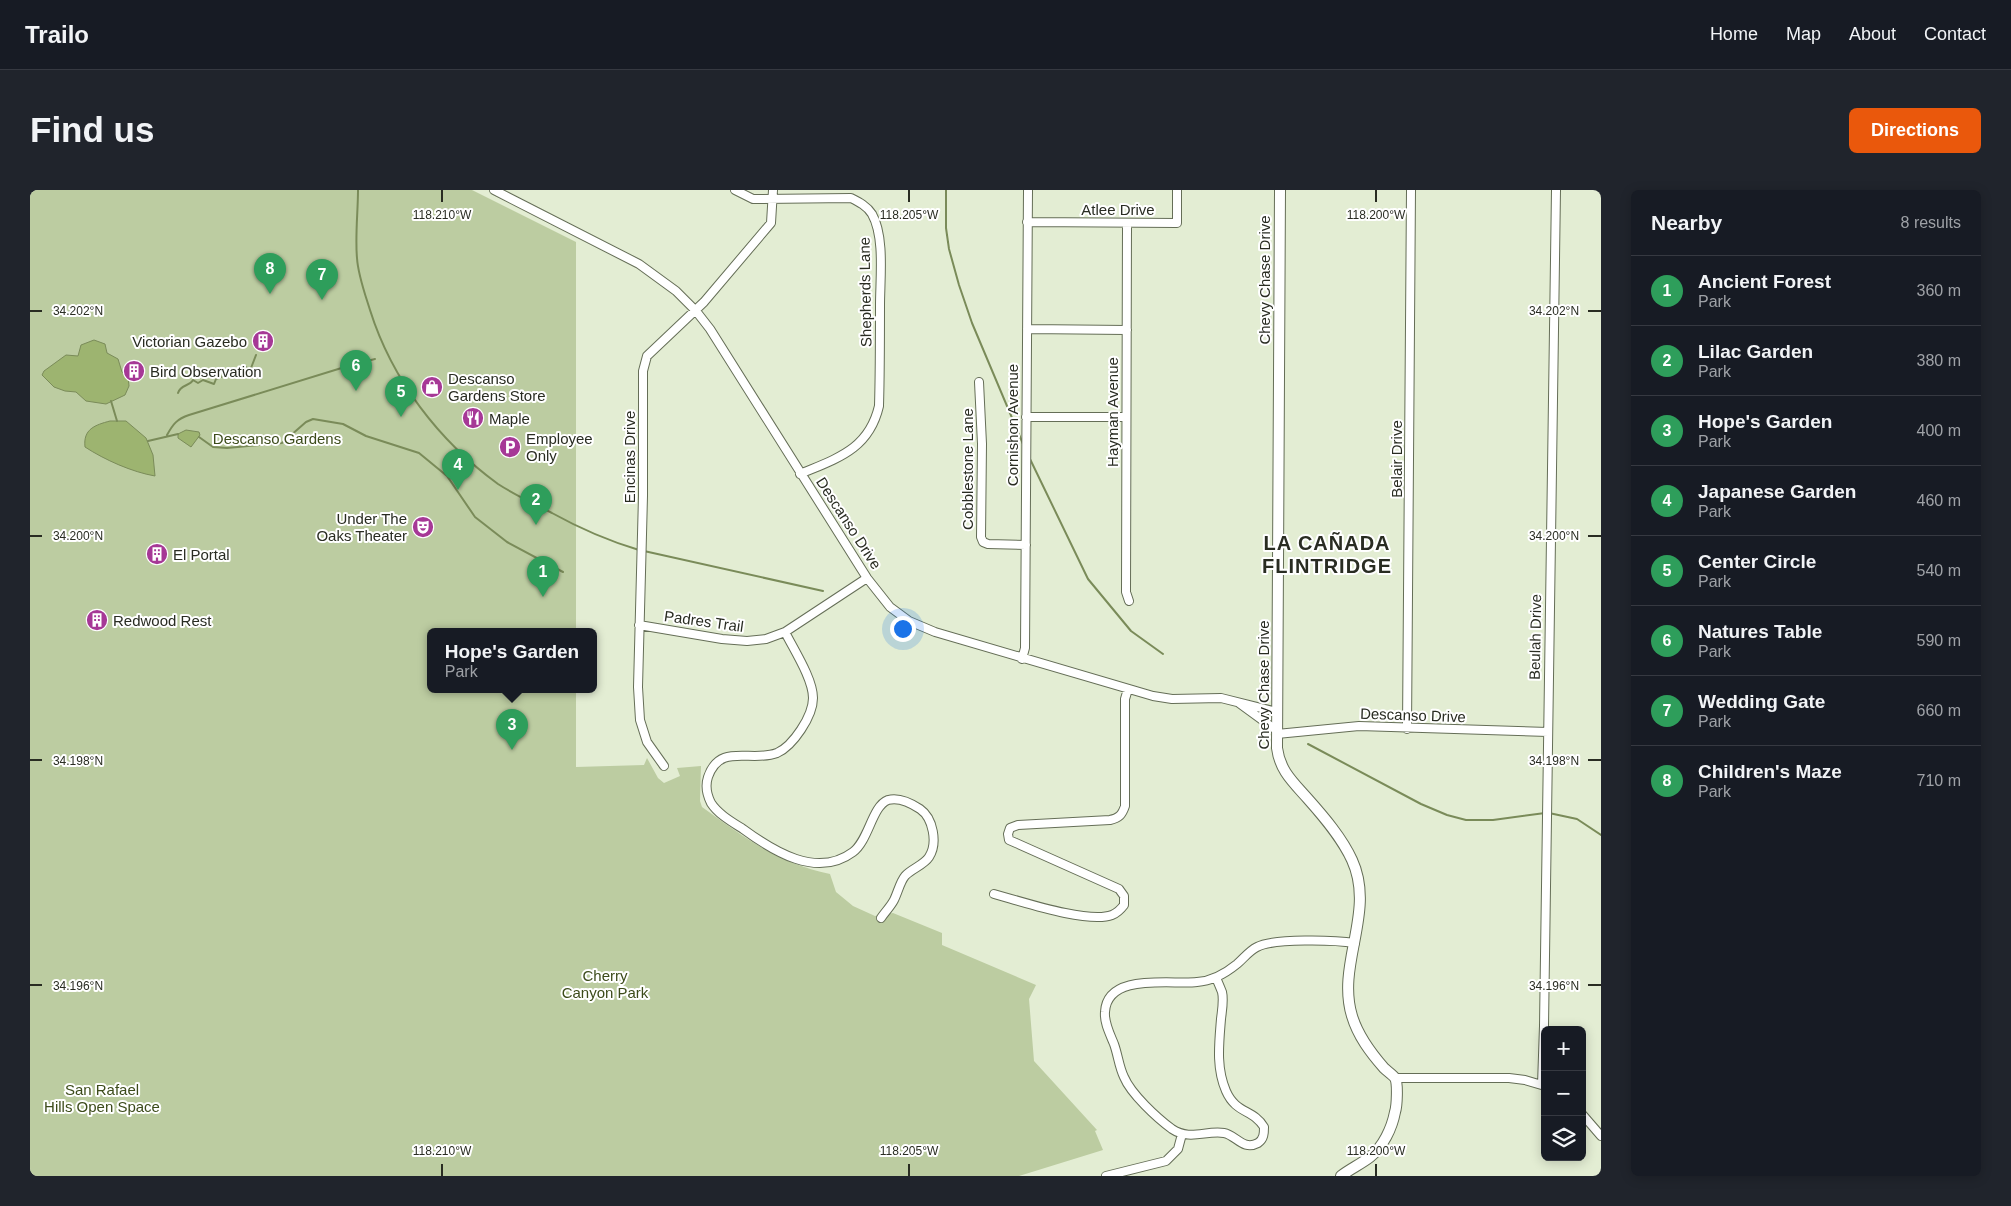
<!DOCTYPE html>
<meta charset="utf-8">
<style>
body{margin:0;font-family:Helvetica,sans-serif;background:#20242c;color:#f1f3f6}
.controls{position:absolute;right:15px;bottom:15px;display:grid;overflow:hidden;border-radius:8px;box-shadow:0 2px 12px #0003}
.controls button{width:45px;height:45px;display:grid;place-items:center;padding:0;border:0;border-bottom:1px solid #363941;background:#171b24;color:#f1f3f6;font:25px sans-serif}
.you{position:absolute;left:872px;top:438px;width:18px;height:18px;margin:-12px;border:4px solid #fff;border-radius:50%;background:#1a73e8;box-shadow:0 0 0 8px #1a73e833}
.badge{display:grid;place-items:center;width:32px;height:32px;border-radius:50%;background:#ea580c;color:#fff;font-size:16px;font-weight:700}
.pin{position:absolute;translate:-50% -41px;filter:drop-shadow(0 1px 2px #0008)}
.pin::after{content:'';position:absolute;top:26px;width:18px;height:15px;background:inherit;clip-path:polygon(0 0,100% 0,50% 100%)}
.popup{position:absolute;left:397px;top:438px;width:170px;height:65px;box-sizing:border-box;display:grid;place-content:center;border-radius:8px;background:#171b24;filter:drop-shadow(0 1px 4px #0005);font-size:16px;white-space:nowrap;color:#9ea1a6}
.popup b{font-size:19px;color:#f1f3f6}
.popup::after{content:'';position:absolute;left:50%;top:100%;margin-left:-10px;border:10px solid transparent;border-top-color:#171b24}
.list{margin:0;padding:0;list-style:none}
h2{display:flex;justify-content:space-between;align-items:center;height:65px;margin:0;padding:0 20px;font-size:21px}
h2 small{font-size:16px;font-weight:400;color:#9ea1a6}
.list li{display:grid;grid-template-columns:32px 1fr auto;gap:15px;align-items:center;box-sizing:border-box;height:70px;padding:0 20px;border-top:1px solid #363941}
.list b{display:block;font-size:19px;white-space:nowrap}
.list p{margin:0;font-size:16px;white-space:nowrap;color:#9ea1a6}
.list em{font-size:16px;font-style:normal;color:#9ea1a6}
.icon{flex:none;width:28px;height:28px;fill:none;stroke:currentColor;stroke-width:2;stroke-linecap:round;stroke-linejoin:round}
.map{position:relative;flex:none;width:1571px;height:986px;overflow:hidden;border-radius:8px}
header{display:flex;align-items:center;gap:30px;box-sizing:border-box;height:70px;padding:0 25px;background:#171b24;border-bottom:1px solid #363941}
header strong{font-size:24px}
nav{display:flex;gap:28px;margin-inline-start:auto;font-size:18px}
.intro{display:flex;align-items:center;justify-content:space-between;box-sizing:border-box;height:120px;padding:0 30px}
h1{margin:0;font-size:35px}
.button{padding:12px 22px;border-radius:8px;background:#ea580c;color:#fff;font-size:18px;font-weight:700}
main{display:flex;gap:30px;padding:0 30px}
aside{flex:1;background:#171b24;border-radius:8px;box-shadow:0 2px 12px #0003}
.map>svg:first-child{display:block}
.green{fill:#bccca1}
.water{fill:#9db470;stroke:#7a8b59}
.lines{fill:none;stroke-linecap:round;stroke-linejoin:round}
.stream{stroke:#7a8b59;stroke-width:2}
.minor-casing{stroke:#656e57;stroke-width:10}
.major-casing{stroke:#656e57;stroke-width:12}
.minor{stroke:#fff;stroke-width:8}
.major{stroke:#fff;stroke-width:10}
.ticks{fill:none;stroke:#292c22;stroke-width:2}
.labels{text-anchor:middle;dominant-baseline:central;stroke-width:4;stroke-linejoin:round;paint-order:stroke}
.street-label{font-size:15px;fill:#292c22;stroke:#fff}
.poi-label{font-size:15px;fill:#292c22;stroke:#fff;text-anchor:start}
.park-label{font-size:15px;fill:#3c4b1a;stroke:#fff}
.district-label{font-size:20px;font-weight:bold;letter-spacing:1px;fill:#292c22;stroke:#fff}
.ticks-label{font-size:12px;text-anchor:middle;fill:#292c22;stroke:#fff;stroke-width:4;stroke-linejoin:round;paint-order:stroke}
</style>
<header>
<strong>Trailo</strong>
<nav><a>Home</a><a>Map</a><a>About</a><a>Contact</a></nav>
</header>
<div class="intro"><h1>Find us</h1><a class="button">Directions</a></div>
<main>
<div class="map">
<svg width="1571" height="986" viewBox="0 0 1571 986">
<rect width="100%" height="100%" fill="#e3edd3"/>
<!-- green -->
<path class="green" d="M 0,0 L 442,0 L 546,52 L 546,441 L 401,441 L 401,499 L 546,499 L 546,577 L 614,575 L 617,568 L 628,588 L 634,593 L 650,586 L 647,578 L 671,576 L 670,611 L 672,617 C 714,647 747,673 800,684 L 806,702 L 823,716 L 845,726 L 863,723 L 912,743 L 912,755 L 1006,795 L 999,809 L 1004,871 L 1067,940 L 1065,941 L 1073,960 L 989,986 L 0,986 Z"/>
<!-- water -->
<path class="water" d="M 64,150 L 75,154 L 77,163 L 88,169 L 92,182 L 98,186 L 99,196 L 95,205 L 76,214 L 56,211 L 46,202 L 35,201 L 24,197 L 12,185 L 14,181 L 36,165 L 48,166 L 51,155 Z
M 80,231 L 96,231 L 116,248 L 123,265 L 125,286 C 102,282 75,270 55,257 C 53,239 65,235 80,231 Z
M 156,240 L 169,242 L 170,245 L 161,257 L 148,248 L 148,244 Z"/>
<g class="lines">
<!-- stream -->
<path class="stream" d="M 328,0 C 328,22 325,46 327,68 C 328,85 335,104 340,120 C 362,190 409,251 468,294 C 485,305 504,314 522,323 C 549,338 579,351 609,360
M 916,0 L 916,38 L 919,59 L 929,95 L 942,133 L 993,254
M 148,203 C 150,195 160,196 163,190 L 168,193 L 173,190 L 184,194 L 186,189 L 198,184 L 203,180 L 206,181 L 216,177 L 218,179 L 221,178 L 226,165
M 81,211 L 87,231
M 137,245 C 143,234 147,229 159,225 L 318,176 L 345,169
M 169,247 L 183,257 L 197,258 L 252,253 L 276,232 L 283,229 L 313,234 L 336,246 L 389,263 L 417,286 L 445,327 L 477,352 L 533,382
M 118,251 L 148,244
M 1000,269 L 1058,389 L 1101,441 L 1133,464
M 614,361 L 793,401
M 1278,554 L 1391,614 L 1417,625 L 1436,630 L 1463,630 L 1515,623
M 1519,623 L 1547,629 L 1571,645"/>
<!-- minor casing -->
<g class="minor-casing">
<path id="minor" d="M 464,0 L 609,74 L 646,101 L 666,121 L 680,139 L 837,388 L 860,417 L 879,431 L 905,442 L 1123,506 L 1142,509 L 1191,508 L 1247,522
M 705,0 L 723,9 L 821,8 C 829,12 837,16 842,24 C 855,47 850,89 850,115 C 850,149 850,182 849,216 C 839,259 808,268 770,284
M 997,32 L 1147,33 L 1147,0
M 1097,33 L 1096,402 L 1099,411
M 997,139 L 1097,140
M 949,192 L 952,254 L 951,347 L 953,352 L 958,354 L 996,355
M 996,227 L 1095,227
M 609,435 L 692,449 L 717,451 L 736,449 L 755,442 L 837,388
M 755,442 C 764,460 783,489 783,508 C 783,526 763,556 747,563 C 721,573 690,552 678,587 C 675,596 677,605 681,613 C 688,624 702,632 713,639 C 743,661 787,689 823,662 C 839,650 842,616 858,610 C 869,607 881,613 890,619 C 903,628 908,653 899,667 C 894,675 881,679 875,686 C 870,692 868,702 864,710 C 861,716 855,722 851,728
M 992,469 L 995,458 L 998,0
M 1209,513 L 1246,540
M 1377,539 L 1381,0
M 1247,544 L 1329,536 L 1518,542
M 634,576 L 617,552 L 610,530 L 608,497 L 613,306 L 613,181 L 617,166 L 674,112 L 741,33 L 743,0
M 964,704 C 990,711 1058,734 1082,725 C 1087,723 1091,719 1094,715 L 1094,706 L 1089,699 L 986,653 L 979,650 L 978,644 L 980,638 L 988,635 L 1080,630 C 1089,628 1092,625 1095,616 L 1095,509 L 1098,499
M 1186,788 C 1188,792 1190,797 1192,802 C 1194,810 1192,820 1191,829 C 1189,854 1186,878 1196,901 C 1206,924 1223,919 1234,937 C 1234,943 1234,949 1228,953 C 1213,961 1206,945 1194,943 C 1176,940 1160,951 1142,939 C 1127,928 1101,904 1094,887 C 1089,877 1088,865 1084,854 C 1080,844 1074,833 1075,822 C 1077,782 1142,795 1167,792 C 1182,791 1196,783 1207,774 C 1214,768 1219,761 1227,757 C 1244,748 1305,750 1325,753
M 1365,888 L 1479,888 L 1495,890 L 1515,896
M 1512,895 L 1514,836 L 1526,0
M 1552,924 L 1571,946
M 1076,986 L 1136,971 L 1148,959 L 1152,944"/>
</g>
<!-- major casing -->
<g class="major-casing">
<path id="major" d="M 1250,0 L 1247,558 C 1250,581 1263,592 1278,609 C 1294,627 1312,648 1322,670 C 1346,722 1306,774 1322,826 C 1328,846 1340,862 1354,878 C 1357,881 1363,885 1365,888 C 1368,893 1367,916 1365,922 C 1362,938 1353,957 1340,967 C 1331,974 1320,979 1311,986"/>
</g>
<!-- minor -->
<use href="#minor" class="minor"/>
<!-- major -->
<use href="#major" class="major"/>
</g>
<!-- ticks -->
<path class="ticks" d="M 412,0 L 412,12M 879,0 L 879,12M 1346,0 L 1346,12M 0,121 L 12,121M 1558,121 L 1571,121M 0,346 L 12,346M 1558,346 L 1571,346M 0,570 L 12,570M 1558,570 L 1571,570M 0,795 L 12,795M 1558,795 L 1571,795M 412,974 L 412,986M 879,974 L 879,986M 1346,974 L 1346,986"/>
<!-- icons -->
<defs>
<g id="building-disc" transform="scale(1.125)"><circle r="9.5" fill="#a63896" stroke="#fff"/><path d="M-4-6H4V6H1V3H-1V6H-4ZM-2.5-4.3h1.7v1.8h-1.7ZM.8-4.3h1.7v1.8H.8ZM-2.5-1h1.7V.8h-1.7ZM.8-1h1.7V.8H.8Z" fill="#fff"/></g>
<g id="shop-disc" transform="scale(1.125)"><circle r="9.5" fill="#a63896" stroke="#fff"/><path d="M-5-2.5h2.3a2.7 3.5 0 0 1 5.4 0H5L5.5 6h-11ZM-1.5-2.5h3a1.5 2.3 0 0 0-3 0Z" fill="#fff"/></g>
<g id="restaurant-disc" transform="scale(1.125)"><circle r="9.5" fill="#a63896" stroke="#fff"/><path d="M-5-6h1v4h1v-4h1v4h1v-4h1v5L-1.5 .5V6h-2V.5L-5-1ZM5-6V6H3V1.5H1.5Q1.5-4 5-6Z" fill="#fff"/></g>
<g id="parking-disc" transform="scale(1.125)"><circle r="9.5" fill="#a63896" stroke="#fff"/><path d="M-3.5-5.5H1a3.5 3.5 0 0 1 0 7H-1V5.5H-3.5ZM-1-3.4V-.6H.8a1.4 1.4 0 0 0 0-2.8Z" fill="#fff"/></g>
<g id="theatre-disc" transform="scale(1.125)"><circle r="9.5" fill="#a63896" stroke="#fff"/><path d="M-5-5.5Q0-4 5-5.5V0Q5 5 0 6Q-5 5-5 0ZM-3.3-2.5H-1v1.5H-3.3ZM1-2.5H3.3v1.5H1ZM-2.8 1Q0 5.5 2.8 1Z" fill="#fff"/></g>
</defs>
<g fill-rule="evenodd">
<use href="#building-disc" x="233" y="151"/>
<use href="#building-disc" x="104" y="181"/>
<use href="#shop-disc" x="402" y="197"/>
<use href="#restaurant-disc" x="443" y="228"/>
<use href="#parking-disc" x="480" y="257"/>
<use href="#theatre-disc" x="393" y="337"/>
<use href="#building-disc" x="127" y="364"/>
<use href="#building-disc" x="67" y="430"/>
</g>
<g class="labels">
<!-- street labels -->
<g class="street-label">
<text x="1088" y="19">Atlee Drive</text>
<text transform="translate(1234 90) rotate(-90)">Chevy Chase Drive</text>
<text transform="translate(835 102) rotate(-91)">Shepherds Lane</text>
<text transform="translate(1082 222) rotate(-90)">Hayman Avenue</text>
<text transform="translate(982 235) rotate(-90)">Cornishon Avenue</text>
<text transform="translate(599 267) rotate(-90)">Encinas Drive</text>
<text transform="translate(1366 269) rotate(-90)">Belair Drive</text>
<text transform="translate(937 279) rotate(-90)">Cobblestone Lane</text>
<text transform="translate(819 333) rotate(57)">Descanso Drive</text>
<text transform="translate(674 431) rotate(8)">Padres Trail</text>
<text transform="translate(1505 447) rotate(-89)">Beulah Drive</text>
<text transform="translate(1233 495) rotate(-90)">Chevy Chase Drive</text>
<text transform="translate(1383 525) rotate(2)">Descanso Drive</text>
</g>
<!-- poi labels -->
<g class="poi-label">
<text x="217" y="151" text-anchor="end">Victorian Gazebo</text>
<text x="120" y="181">Bird Observation</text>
<text x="418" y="188">Descanso<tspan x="418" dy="17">Gardens Store</tspan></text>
<text x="459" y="228">Maple</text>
<text x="496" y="248">Employee<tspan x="496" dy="17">Only</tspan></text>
<text x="377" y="328" text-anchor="end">Under The<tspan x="377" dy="17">Oaks Theater</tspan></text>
<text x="143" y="364">El Portal</text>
<text x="83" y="430">Redwood Rest</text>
</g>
<!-- park labels -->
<g class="park-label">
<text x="247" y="248">Descanso Gardens</text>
<text x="575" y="785">Cherry<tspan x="575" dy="17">Canyon Park</tspan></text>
<text x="72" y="899">San Rafael<tspan x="72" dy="17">Hills Open Space</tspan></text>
</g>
<!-- district labels -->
<g class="district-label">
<text x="1297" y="353">LA CAÑADA<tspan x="1297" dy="23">FLINTRIDGE</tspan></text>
</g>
</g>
<g class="ticks-label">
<text x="412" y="29">118.210°W</text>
<text x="879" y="29">118.205°W</text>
<text x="1346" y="29">118.200°W</text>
<text x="48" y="125">34.202°N</text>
<text x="1524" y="125">34.202°N</text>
<text x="48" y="350">34.200°N</text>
<text x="1524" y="350">34.200°N</text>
<text x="48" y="575">34.198°N</text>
<text x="1524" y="575">34.198°N</text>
<text x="48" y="800">34.196°N</text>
<text x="1524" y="800">34.196°N</text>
<text x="412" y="965">118.210°W</text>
<text x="879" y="965">118.205°W</text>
<text x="1346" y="965">118.200°W</text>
</g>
</svg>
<div class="controls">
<button>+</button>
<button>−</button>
<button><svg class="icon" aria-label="layers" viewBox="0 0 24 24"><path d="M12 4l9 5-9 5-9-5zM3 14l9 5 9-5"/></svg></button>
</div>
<div class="you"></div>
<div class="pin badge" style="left:513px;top:407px;background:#2e9e5b">1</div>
<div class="pin badge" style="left:506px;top:335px;background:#2e9e5b">2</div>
<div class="pin badge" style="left:482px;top:560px;background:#2e9e5b">3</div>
<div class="popup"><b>Hope's Garden</b>Park</div>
<div class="pin badge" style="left:428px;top:300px;background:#2e9e5b">4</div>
<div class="pin badge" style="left:371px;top:227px;background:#2e9e5b">5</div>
<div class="pin badge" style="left:326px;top:201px;background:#2e9e5b">6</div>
<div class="pin badge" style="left:292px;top:110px;background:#2e9e5b">7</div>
<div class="pin badge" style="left:240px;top:104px;background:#2e9e5b">8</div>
</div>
<aside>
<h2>Nearby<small>8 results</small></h2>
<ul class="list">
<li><span class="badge" style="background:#2e9e5b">1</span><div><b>Ancient Forest</b><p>Park</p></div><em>360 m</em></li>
<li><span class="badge" style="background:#2e9e5b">2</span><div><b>Lilac Garden</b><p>Park</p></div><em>380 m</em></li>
<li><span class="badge" style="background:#2e9e5b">3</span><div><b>Hope's Garden</b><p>Park</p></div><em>400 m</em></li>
<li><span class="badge" style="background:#2e9e5b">4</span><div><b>Japanese Garden</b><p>Park</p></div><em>460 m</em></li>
<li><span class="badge" style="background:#2e9e5b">5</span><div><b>Center Circle</b><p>Park</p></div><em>540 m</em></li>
<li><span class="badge" style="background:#2e9e5b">6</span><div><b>Natures Table</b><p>Park</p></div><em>590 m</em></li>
<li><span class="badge" style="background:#2e9e5b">7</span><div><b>Wedding Gate</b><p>Park</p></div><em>660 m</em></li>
<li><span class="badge" style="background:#2e9e5b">8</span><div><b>Children's Maze</b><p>Park</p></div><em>710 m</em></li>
</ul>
</aside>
</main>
